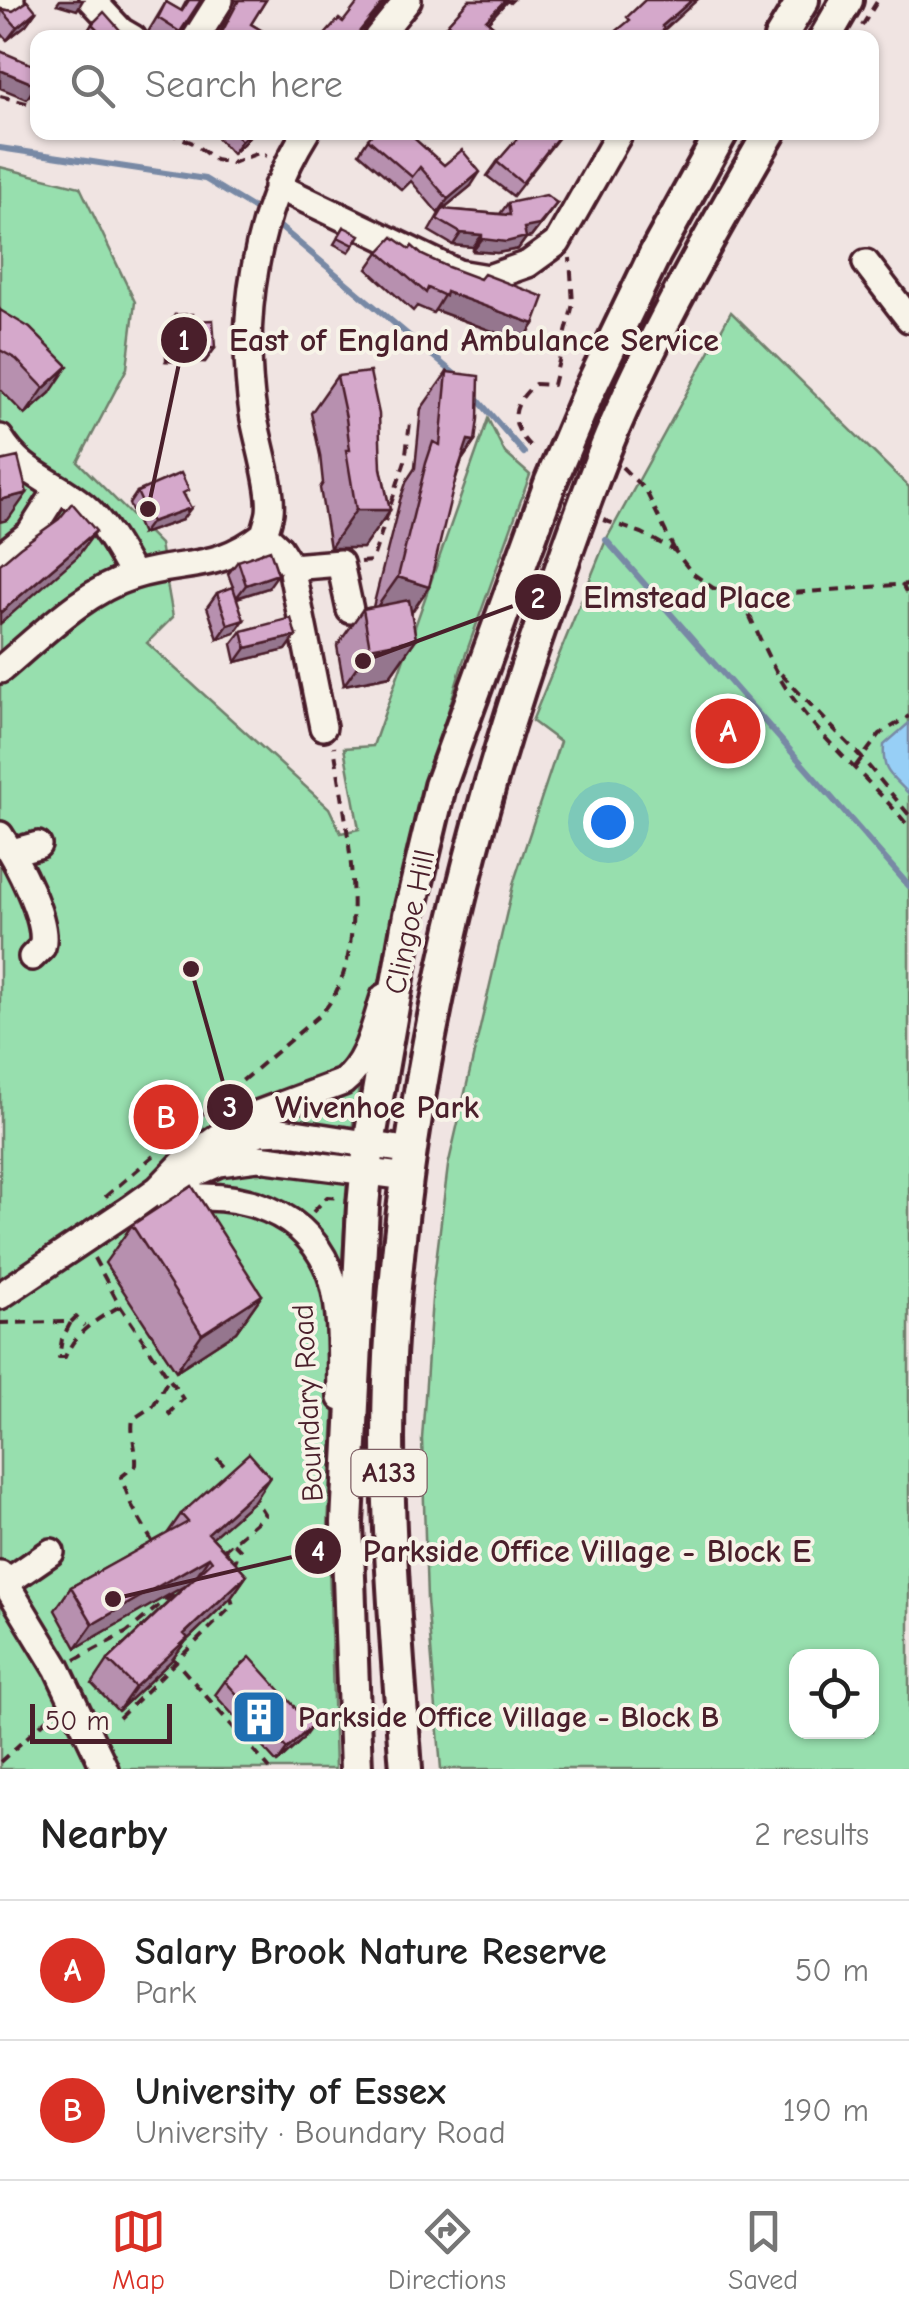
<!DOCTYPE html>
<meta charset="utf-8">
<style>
body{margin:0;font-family:"Comic Neue",sans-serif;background:#f2f2f2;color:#222}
.controls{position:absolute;right:30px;bottom:30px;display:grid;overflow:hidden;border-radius:20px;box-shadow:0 2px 8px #0004}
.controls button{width:90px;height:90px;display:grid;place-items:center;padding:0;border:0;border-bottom:2px solid #e0e0e0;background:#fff;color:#222;font:50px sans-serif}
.scale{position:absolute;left:30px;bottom:25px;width:142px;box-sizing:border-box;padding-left:10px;border:5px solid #4a1f2b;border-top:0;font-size:28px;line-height:35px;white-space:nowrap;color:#4a1f2b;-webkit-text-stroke:8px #f7f3e8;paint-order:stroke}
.you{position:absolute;left:608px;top:822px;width:35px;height:35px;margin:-25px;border:8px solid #fff;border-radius:50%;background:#1a73e8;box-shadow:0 0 0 15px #1a73e833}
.badge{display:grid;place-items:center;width:65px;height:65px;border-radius:50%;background:#d93025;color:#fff;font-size:32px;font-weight:700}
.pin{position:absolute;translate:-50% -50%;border:5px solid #fff;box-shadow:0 2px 10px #0006}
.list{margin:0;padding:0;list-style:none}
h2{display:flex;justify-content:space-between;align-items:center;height:130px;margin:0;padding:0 40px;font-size:42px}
h2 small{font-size:32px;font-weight:400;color:#767676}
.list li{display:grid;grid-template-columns:65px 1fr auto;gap:30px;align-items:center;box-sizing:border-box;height:140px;padding:0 40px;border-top:2px solid #e0e0e0}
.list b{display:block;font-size:38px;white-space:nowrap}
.list p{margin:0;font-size:32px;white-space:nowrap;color:#767676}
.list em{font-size:32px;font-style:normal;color:#767676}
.icon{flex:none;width:55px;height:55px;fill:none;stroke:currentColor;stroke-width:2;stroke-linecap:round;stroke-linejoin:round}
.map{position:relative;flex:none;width:909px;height:1769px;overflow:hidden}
.search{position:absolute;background:#fff;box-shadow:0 2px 8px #0004;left:30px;right:30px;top:30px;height:110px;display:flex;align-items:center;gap:25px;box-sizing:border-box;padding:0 35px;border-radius:20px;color:#767676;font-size:38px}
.sheet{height:410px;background:#fff}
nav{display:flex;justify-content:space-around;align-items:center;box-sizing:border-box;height:140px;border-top:2px solid #e0e0e0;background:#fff;font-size:28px;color:#767676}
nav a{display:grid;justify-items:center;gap:5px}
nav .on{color:#d93025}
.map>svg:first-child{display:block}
.green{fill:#97dfae;stroke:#707f6c;stroke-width:2.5;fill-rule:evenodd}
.water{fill:#97cff6;stroke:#7889a5;stroke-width:2.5}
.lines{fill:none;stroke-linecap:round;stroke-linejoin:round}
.stream{stroke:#7889a5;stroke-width:6}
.minor-casing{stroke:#4a1f2b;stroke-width:32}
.major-casing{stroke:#4a1f2b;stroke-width:38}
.path{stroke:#4a1f2b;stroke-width:4;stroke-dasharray:10 8;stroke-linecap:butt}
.minor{stroke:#f7f3e8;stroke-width:25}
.major{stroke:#f7f3e8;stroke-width:30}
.wall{fill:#b790af;stroke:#4a1f2b;stroke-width:2.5}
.shaded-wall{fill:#95768e;stroke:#4a1f2b;stroke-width:2.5}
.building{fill:#d5a8cb;stroke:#4a1f2b;stroke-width:2.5}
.labels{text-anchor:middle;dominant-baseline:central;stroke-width:8;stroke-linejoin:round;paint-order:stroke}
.shield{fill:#f7f3e8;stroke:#7e5f64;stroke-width:2.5}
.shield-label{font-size:28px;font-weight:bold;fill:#4a1f2b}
.street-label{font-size:30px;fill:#4a1f2b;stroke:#f7f3e8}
.poi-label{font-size:30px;font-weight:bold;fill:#4a1f2b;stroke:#f7f3e8;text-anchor:start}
.leader{fill:none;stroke:#4a1f2b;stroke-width:4}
.callout-dot{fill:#4a1f2b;stroke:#f7f3e8;stroke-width:4}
.mark-label{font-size:30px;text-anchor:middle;font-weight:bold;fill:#fff}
.callout-label{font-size:32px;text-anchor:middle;font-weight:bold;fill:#4a1f2b;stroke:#f7f3e8;stroke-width:8;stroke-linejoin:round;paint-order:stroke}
</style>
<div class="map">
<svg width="909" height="1769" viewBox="0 0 909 1769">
<rect width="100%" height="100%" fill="#f0e4e2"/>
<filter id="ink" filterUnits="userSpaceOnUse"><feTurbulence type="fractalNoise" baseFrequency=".01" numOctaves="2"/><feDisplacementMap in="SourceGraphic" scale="20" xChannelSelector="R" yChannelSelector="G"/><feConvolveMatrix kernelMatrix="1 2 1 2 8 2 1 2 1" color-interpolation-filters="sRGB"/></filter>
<g filter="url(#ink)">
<!-- green -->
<path class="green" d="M 0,167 L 80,187 L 135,302 L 127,368 L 78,462 L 160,544 L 173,617 L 147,643 L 329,808 L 341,833 L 359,829 L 344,748 L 373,746 L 488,419 L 505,453 L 530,475 L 463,662 L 409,841 L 405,878 L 369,1026 L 352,1130 L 346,1193 L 328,1527 L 335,1769 L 0,1769 Z
M 731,312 L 909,487 L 909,1769 L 441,1769 L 427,1600 L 422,1439 L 433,1285 L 448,1166 L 514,881 L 560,742 L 532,721 L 606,540 ZM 796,1656 L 872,1656 L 872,1732 L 796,1732 Z"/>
<!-- water -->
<path class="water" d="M 909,723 L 909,794 C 891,774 882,774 884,745 Z"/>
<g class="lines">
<!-- stream -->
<path class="stream" d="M 0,148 L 205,179 L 263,214
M 273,221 L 458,377
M 473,394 L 524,453
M 606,540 L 909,886"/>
<!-- minor casing -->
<g class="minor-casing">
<path id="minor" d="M 92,0 L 121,31 L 133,38
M 0,9 L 11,0
M 196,38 L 220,0
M 377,38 L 408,0
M 277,186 L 458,273 L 488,278 L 528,264 L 557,243 L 620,132
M 866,263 L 909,319
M 0,438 C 23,476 53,479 84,506 C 105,524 120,552 133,576
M 264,534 C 266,527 269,519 270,512 C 273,488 257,439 253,413 C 239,318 255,214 306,132
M 264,534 L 279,548 L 291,567 L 323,727
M 0,557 L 30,533 L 58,489
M 291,567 L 340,563 L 350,610
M 0,670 C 40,637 82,592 133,576 C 185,560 216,572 264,534
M 0,835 C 15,858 50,921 42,947 L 32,957
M 12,852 L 38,845
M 220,1146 L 261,1132 L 282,1131 L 412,1151
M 173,1183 L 219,1163 L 258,1158 L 408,1177
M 168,1200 C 236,1189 311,1208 333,1282 C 343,1318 340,1361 341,1398
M 0,1296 L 130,1209 L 158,1189 L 184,1162 L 244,1119 L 343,1082 C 368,1062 374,1027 384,997
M 0,1574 L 57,1668 L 105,1769
M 6,1583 L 51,1552"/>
</g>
<!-- major casing -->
<g class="major-casing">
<path id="major" d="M 780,38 L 803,0
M 825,38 L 847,0
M 356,1769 L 347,1523 L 363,1206 L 369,1144 L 409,915 L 440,786 L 551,481 L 589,391 L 655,254 L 722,132
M 406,1769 C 395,1621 381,1473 392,1324 C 410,1078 466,836 548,605 C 569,546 589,486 614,428 C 658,325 714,229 770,132"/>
</g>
<!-- path -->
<path class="path" d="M 862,26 L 878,0
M 0,96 L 38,106
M 167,132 L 193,143 L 215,160 L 232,163 L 259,153 L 267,156
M 530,446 C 508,423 512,404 535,384 L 553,385 L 573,304 L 570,258
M 622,467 L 646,491 L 675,551
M 603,520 L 642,533 L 675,551 L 692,573 L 713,588 L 741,597 L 909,584
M 360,562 L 372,561 L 405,461 L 410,423
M 902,584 L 909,598
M 742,599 C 758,633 772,671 795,701 C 828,747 874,783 909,827
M 781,674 L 862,758 L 909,815
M 855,767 L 880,734 L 909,716
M 105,1197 L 321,1014 C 376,954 345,820 334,746
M 313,1212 L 327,1197 L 342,1198
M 94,1258 L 120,1306 L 183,1399 L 169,1413 L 174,1419
M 71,1322 L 76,1317 L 84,1326
M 0,1323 L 71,1322 L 62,1339 L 59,1357 L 65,1357 C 76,1331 96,1320 120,1306
M 217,1458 L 231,1473
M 153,1543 L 131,1504 L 121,1477 L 136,1465 C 137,1449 130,1435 133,1419 L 153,1406 L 169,1378
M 233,1543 L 240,1550 L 234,1564
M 223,1551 L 265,1515 L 254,1498
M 170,1655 L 270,1769
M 75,1660 L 127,1632 L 179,1589 L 177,1586
M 119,1718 L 233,1605 L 230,1595
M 0,1762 L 56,1711"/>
<!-- minor -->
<use href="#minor" class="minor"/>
<!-- major -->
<use href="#major" class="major"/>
</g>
<!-- wall -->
<path class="wall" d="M 187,0 L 201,0 L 176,38 L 157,38 L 148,32 L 166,2 L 181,11 Z
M 236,0 L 266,0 L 251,24 L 274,38 L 217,38 Z
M 469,0 L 513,0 L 510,3 L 507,1 L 488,22 L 493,26 L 485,38 L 440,38 L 438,36 L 448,23 Z
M 1,9 L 13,11 L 36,11 L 26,25 L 7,40 L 0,32 Z
M 92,24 L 127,38 L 83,38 Z
M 212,132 L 252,132 L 245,142 L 232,154 Z
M 523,132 L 563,132 L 513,196 L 487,176 L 497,162 Z
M 368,139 L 444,165 L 471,186 L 443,209 L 500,214 L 508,203 L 557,203 L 531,237 L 526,238 L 518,249 L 497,253 L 473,251 L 473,247 L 453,245 L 429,231 L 441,210 L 438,213 L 411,181 L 402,190 L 359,153 Z
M 344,227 L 354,245 L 349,252 L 334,244 Z
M 410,249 L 422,255 L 534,324 L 522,342 L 435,310 L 433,313 L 417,306 L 413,311 L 367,269 L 379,252 Z
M 0,310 L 50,393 L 25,415 L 0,389 Z
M 175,315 L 192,321 L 215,348 L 205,362 L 166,361 L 166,328 Z
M 447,372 L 475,441 L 462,460 L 411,613 L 416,639 L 390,676 L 344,685 L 337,646 L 363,609 L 373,607 L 400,500 L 407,480 L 415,468 L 421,409 Z
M 337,376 L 381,468 L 390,510 L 363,548 L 330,548 L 320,488 L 323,483 L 320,455 L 311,413 Z
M 137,492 L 185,496 L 182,520 L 142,534 L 129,504 Z
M 238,561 L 268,588 L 237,598 L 235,633 L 218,639 L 207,607 L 217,593 L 233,587 L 228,574 Z
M 242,631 L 296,636 L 286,650 L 236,662 L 232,644 Z
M 132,1225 L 262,1295 L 236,1332 L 176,1371 L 105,1263 Z
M 254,1501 L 212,1537 L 247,1575 L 231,1598 L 186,1641 L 171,1661 L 118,1711 L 92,1684 L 108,1660 L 188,1583 L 76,1648 L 55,1610 L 71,1587 L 167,1534 L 181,1514 Z
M 225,1681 L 302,1740 L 277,1763 L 215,1695 Z"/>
<!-- shaded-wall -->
<path class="shaded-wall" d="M 60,0 L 83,0 L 77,10 L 57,4 Z
M 385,0 L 387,0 L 356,38 L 354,38 Z
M 505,0 L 508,0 L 477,34 L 486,20 Z
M 692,0 L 697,0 L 664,30 L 658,38 L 656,38 L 662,26 Z
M 36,11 L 26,25 L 7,40 L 17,27 Z
M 0,70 L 36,85 L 27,99 L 0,88 Z
M 250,132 L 252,132 L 245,142 L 232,154 L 241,141 Z
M 480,172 L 471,186 L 438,213 L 448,199 Z
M 557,203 L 531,237 L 526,238 L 518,249 L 497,253 L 473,251 L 482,239 L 524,228 Z
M 461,233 L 482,235 L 473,247 L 453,245 Z
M 446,292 L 534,324 L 522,342 L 435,310 Z
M 176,348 L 215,348 L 205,362 L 166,361 Z
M 68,366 L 50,393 L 25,415 L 44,388 Z
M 468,440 L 475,441 L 449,478 Z
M 27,493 L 8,520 L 0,522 L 0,500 Z
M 191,508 L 182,520 L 142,534 L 151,522 Z
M 356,510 L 390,510 L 363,548 L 330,548 Z
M 96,531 L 77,557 L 0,624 L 0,613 Z
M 278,574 L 268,588 L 236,598 L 246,585 Z
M 398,577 L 429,587 L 403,625 L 372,614 Z
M 244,620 L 235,633 L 218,639 L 228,625 Z
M 296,636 L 286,650 L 236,662 L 246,648 Z
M 416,639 L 390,676 L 344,685 L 370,648 Z
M 262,1295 L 236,1332 L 176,1371 L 202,1334 Z
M 270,1477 L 254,1501 L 191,1556 L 208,1533 Z
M 209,1557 L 193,1581 L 76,1648 L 93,1624 Z
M 247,1575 L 231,1598 L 186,1641 L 171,1661 L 118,1711 L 135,1687 L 184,1634 Z
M 312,1726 L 302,1740 L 277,1763 L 287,1749 Z"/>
<!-- building -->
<path class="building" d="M 189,0 L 201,0 L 180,32 L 158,18 L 166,2 L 182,11 Z
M 239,0 L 266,0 L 251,24 L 274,38 L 222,38 L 220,36 Z
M 360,0 L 385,0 L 354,38 L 322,38 L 339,19 L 343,22 Z
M 469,0 L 505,0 L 486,20 L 493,26 L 482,38 L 447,38 L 455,29 L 448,23 Z
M 645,0 L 692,0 L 662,26 L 664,29 L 656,38 L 608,38 L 630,20 L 627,17 Z
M 28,1 L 36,11 L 17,27 L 1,9 L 13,11 Z
M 104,12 L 127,38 L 106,38 L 92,24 Z
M 0,51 L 38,67 L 36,85 L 0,70 Z
M 234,132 L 250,132 L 241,141 Z
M 374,132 L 407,132 L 444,165 L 462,150 L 480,172 L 448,199 L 420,167 L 412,177 L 368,139 Z
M 523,132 L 562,132 L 522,183 L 497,162 Z
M 546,195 L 557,203 L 539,225 L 524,228 L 526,237 L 506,242 L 482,239 L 482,235 L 461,233 L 437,219 L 443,209 L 510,215 L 508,203 Z
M 344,227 L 360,235 L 354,245 L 338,237 Z
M 393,237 L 410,249 L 412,246 L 422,255 L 448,267 L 480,279 L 484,274 L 544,297 L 534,324 L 446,292 L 445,296 L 428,288 L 426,293 L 379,252 Z
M 0,310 L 30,328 L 68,366 L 44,388 L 16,359 L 0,350 Z
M 192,314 L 192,321 L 213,320 L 215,348 L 176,348 L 175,315 Z
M 370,372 L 379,414 L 381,468 L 390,510 L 356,510 L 346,450 L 350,450 L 346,418 L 337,376 Z
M 447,372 L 479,376 L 478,419 L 475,441 L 468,440 L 457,473 L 429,587 L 398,577 L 426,463 L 433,442 L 440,445 Z
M 18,457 L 27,493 L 0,500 L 0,461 Z
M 181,473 L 189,490 L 183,493 L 191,508 L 151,522 L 137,492 Z
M 72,503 L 96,531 L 0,613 L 0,564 L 20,547 L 59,519 Z
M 270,550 L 278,574 L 246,585 L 238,561 Z
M 233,587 L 244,620 L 228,625 L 217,593 Z
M 409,600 L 416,639 L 370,648 L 363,609 Z
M 291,618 L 296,636 L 246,648 L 242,631 Z
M 192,1186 L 262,1295 L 202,1334 L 132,1225 Z
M 249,1453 L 270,1477 L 208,1533 L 247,1575 L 184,1634 L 188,1638 L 135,1687 L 108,1660 L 212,1561 L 209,1557 L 93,1624 L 71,1587 L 188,1522 L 181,1514 Z
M 250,1657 L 312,1726 L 287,1749 L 225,1681 Z"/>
</g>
<!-- icons -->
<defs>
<g id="building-square" transform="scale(2.875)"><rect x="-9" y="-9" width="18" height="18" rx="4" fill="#1f6fb2" stroke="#f7f3e8"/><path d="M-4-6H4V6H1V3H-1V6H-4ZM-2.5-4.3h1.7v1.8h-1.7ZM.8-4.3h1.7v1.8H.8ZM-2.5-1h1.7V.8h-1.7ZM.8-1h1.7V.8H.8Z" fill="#fff"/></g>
</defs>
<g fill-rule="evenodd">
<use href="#building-square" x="259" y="1717"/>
</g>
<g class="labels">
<!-- shield labels -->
<rect class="shield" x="351.5" y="1450" width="75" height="46" rx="8"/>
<g class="shield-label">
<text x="389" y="1473">A133</text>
</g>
<!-- street labels -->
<g class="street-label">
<text transform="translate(410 922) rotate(-78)">Clingoe Hill</text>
<text transform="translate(308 1403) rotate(-93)">Boundary Road</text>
</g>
<!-- poi labels -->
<g class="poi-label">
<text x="298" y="1717">Parkside Office Village - Block B</text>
</g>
</g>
<!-- callouts -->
<path class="leader" d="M148 509L184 340M363 661L538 597M191 969L230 1107M113 1599L318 1551"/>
<g class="callout-dot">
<circle cx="148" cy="509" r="10"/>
<circle cx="363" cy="661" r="10"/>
<circle cx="191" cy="969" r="10"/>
<circle cx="113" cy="1599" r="10"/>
<circle cx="184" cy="340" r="25"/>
<circle cx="538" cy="597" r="25"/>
<circle cx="230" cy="1107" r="25"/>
<circle cx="318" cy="1551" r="25"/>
</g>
<g class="mark-label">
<text x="184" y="350">1</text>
<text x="538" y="608">2</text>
<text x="230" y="1117">3</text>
<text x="318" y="1561">4</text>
</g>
<g class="callout-label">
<text x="474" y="351">East of England Ambulance Service</text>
<text x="687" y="608">Elmstead Place</text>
<text x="377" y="1118">Wivenhoe Park</text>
<text x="587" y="1562">Parkside Office Village - Block E</text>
</g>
</svg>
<div class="controls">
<button><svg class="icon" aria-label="locate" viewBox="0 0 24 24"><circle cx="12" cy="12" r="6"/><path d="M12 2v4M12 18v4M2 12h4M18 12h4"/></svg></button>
</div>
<div class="scale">50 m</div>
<div class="you"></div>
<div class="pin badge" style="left:728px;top:731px">A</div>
<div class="pin badge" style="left:166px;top:1117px">B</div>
<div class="search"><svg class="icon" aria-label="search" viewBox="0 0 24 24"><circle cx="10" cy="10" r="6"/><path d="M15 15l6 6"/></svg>Search here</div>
</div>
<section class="sheet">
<h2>Nearby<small>2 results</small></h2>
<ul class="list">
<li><span class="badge">A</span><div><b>Salary Brook Nature Reserve</b><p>Park</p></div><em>50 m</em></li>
<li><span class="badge">B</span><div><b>University of Essex</b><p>University · Boundary Road</p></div><em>190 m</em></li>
</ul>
</section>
<nav>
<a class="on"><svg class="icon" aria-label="map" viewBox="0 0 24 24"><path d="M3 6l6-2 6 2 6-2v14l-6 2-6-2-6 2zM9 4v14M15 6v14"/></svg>Map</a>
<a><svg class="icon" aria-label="directions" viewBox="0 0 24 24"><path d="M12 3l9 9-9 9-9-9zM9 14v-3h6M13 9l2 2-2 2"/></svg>Directions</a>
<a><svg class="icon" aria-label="saved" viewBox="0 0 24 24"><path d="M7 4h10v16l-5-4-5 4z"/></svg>Saved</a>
</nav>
